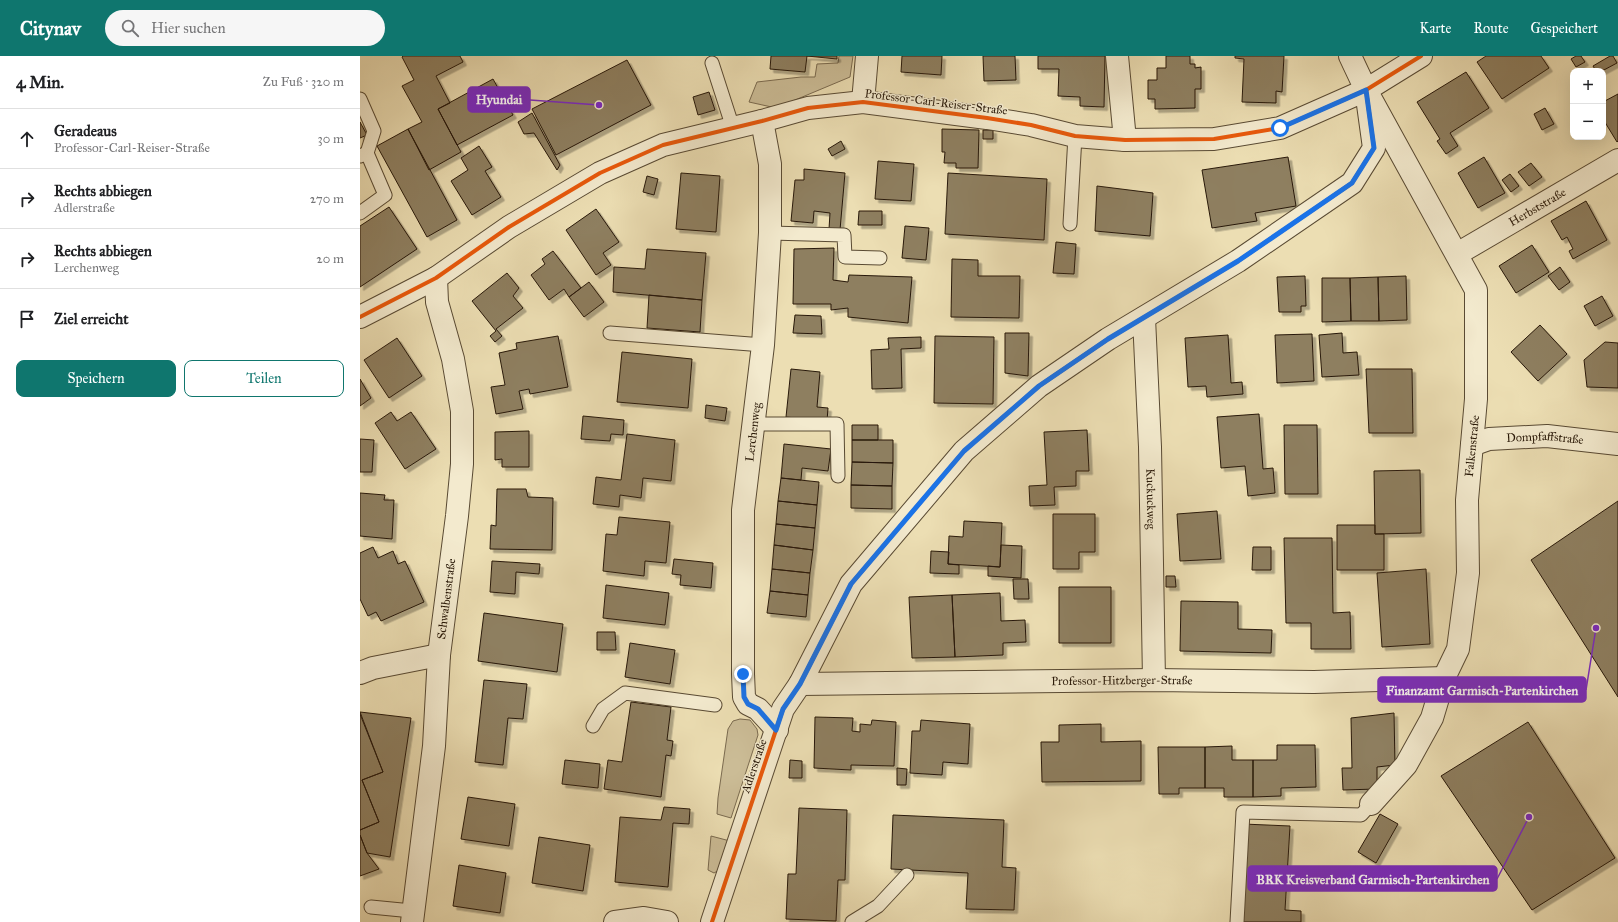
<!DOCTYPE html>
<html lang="de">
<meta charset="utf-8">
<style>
body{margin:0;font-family:"IM FELL Great Primer",serif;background:#f6f6f6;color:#202124}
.controls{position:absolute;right:12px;top:12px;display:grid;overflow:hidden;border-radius:8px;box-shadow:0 4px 16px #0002}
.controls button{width:36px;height:36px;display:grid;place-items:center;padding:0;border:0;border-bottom:1px solid #e0e0e0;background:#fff;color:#202124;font:20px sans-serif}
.stop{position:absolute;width:12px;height:12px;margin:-9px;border:3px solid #1a73e8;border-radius:50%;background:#fff}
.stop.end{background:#1a73e8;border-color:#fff;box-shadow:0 1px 4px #0008}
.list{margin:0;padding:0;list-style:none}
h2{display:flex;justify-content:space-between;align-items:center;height:52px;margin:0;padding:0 16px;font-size:17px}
h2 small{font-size:13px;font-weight:400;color:#757577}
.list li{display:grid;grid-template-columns:26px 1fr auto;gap:12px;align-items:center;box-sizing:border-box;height:60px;padding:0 16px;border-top:1px solid #e0e0e0}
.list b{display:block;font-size:15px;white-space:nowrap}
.list p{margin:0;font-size:13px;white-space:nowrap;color:#757577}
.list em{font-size:13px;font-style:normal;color:#757577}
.actions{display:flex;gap:8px;padding:12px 16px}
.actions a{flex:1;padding:9px 0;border:1px solid #0f766e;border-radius:8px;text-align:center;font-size:14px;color:#0f766e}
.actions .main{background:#0f766e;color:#fff}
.icon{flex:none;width:22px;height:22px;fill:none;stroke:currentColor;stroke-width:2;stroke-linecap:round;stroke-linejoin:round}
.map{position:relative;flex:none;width:1258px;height:866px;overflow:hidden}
header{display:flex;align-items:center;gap:24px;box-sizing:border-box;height:56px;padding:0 20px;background:#0f766e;color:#fff}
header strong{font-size:19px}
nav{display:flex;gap:22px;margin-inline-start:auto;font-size:14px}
.search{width:280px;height:36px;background:#f6f6f6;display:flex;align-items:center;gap:10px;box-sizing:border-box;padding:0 14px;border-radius:22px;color:#757577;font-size:15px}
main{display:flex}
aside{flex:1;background:#fff}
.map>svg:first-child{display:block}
.green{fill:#cbbc96;stroke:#7a6a4f}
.building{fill:#8e7f61;stroke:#281808;filter:url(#shadow)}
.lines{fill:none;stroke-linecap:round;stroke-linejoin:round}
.service-casing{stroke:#594a33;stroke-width:15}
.minor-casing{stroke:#594a33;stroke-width:24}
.service{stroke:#f3eace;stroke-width:13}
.minor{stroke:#f3eace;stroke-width:22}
.cycleway-casing{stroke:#f3eace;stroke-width:6}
.cycleway{stroke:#e8590c;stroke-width:4}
.route{stroke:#1a73e8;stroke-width:5}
.labels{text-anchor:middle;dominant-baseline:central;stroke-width:3;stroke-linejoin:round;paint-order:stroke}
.street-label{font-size:12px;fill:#281808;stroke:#f3eace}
.leader{fill:none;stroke:#7b2cbf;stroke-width:1.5}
.callout-dot{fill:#7b2cbf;stroke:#f3eace;stroke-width:1.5}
.callout{fill:#7b2cbf;stroke:#7b2cbf;stroke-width:1.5}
.callout-label{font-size:13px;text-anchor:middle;font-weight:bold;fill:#fff}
</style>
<header>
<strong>Citynav</strong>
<div class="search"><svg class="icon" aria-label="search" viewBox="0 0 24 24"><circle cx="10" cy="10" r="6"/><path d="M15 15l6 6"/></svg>Hier suchen</div>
<nav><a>Karte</a><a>Route</a><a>Gespeichert</a></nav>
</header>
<main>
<aside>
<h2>4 Min.<small>Zu Fuß · 320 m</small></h2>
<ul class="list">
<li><svg class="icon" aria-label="ahead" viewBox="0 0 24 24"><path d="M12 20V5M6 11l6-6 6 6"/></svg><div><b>Geradeaus</b><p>Professor-Carl-Reiser-Straße</p></div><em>30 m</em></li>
<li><svg class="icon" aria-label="right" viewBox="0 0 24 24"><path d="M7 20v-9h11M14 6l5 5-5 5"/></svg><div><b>Rechts abbiegen</b><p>Adlerstraße</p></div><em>270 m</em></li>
<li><svg class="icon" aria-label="right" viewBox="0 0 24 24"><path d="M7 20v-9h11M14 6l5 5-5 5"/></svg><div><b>Rechts abbiegen</b><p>Lerchenweg</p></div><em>20 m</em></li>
<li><svg class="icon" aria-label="arrive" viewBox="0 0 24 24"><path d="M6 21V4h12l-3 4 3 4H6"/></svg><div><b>Ziel erreicht</b></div></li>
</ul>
<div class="actions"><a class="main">Speichern</a><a>Teilen</a></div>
</aside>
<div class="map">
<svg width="1258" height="866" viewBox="0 0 1258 866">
<defs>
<filter id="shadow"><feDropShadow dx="3.5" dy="3.5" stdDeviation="0" flood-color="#0004"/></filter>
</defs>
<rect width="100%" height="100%" fill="#ecdeb3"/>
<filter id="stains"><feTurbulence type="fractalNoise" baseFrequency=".005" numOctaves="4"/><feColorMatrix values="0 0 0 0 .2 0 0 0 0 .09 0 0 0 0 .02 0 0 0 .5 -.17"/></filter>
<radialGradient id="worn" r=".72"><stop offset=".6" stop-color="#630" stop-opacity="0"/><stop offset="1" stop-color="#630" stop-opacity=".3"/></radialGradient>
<!-- green -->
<path class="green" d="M 479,0 L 493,0 L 490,21 L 416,52 L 389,46 L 397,26 L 441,21 L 455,21 L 457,8 L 478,7 Z
M 380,663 L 390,664 L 397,673 L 398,679 L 371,762 L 357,758 L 358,742 L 368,673 L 373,665 Z
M 351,780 L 370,785 L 363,812 L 354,817 L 348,814 Z"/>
<!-- building -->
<path class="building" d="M 43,0 L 100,0 L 103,6 L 76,20 L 90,47 L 78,53 L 101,96 L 69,114 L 48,73 L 62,66 L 42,30 L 54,24 L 42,1 Z
M 411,0 L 477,0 L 477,3 L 447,0 L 445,16 L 410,13 Z
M 542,0 L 582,0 L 581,19 L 541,16 Z
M 623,0 L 655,0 L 656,24 L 624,25 Z
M 678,0 L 745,0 L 744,51 L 720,50 L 720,41 L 698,40 L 699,13 L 678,13 Z
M 806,0 L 830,0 L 830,8 L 835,8 L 835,12 L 841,11 L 841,33 L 835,33 L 835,52 L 795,53 L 795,43 L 788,43 L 788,24 L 797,24 L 797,12 L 806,12 Z
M 875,0 L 924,0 L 922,36 L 916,35 L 916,47 L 882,46 L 884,3 L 875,2 Z
M 1126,0 L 1181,0 L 1189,12 L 1142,43 L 1117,6 Z
M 1216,0 L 1221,0 L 1225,6 L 1216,11 L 1211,3 Z
M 1250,0 L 1253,0 L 1257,7 L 1242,15 L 1236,15 L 1233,10 Z
M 267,4 L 291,49 L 196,99 L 172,53 Z
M 1106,16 L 1129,52 L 1090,77 L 1098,90 L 1086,98 L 1077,85 L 1080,83 L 1057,46 Z
M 133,23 L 153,59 L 97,89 L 78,53 Z
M 349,36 L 355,54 L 338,59 L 333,41 Z
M 1258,38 L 1258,85 L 1257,86 L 1243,63 L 1243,46 Z
M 1185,52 L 1194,68 L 1182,74 L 1174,58 Z
M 172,57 L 200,109 L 197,114 L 174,77 L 164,78 L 158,66 Z
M 0,66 L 7,79 L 0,82 Z
M 48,73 L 97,164 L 67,181 L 17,90 Z
M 582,73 L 619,74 L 618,112 L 596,112 L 596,107 L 584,107 L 585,96 L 582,96 Z
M 623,74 L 633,74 L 633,83 L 623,83 Z
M 481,85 L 485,93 L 472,100 L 468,93 Z
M 119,90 L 132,111 L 125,115 L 141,141 L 112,159 L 91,125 L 108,114 L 101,102 Z
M 928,101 L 936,150 L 895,157 L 897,165 L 852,172 L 842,114 Z
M 1124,101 L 1145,137 L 1118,152 L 1098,117 Z
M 518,105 L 554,108 L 551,145 L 515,143 Z
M 1171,107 L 1182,121 L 1169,130 L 1158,116 Z
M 444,113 L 485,117 L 480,174 L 469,173 L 470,157 L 454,155 L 453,167 L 431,165 L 435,124 L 444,124 Z
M 321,117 L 360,120 L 356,176 L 316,173 Z
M 588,117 L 687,123 L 684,184 L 585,178 Z
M 1150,118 L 1159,130 L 1151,136 L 1142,124 Z
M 287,120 L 298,123 L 294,139 L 283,136 Z
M 737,130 L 793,137 L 790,180 L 735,175 Z
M 1226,145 L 1247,184 L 1213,203 L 1209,195 L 1213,193 L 1207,181 L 1202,184 L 1191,165 Z
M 29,151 L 57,193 L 0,231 L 0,170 Z
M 236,153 L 259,186 L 243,197 L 251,209 L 236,219 L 206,174 Z
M 499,155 L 522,155 L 522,169 L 498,169 Z
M 545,170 L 569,172 L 566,204 L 542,202 Z
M 696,186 L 716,188 L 714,218 L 693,217 Z
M 1172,189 L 1189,216 L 1156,237 L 1139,210 Z
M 474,192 L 473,224 L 488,226 L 489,219 L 552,221 L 548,267 L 488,261 L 488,252 L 471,254 L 471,248 L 433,248 L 434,193 Z
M 287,193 L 346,197 L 342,244 L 253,236 L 254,211 L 285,213 Z
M 193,195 L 221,232 L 209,241 L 204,233 L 189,244 L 171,219 L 185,208 L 182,203 Z
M 592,203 L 618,204 L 618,220 L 660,220 L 659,262 L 591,261 Z
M 1200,211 L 1210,226 L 1199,234 L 1188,220 Z
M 147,217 L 159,232 L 153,240 L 163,252 L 136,273 L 142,280 L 135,286 L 130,280 L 136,275 L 112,245 Z
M 945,220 L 946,250 L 941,250 L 941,256 L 919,256 L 917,221 Z
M 1046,220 L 1047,264 L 1019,265 L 1018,221 Z
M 1018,221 L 1019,265 L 991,265 L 990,222 Z
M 962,222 L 990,222 L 991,265 L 962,266 Z
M 229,226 L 244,246 L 224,261 L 209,241 Z
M 289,239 L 342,244 L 340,276 L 287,272 Z
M 1242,240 L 1253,260 L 1235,270 L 1224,250 Z
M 435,259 L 461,260 L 462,278 L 433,277 Z
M 1180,269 L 1207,298 L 1178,325 L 1151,296 Z
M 645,277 L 669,277 L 668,320 L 645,317 Z
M 982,277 L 983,297 L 997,296 L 999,319 L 962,321 L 959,279 Z
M 952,278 L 954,325 L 917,327 L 915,279 Z
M 868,279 L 871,327 L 882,326 L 883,338 L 847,341 L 846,330 L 828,331 L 825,282 Z
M 198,280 L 208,331 L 170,338 L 169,333 L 159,335 L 163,353 L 136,358 L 131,331 L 145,329 L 139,297 L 157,293 L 156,287 Z
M 575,280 L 634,281 L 633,348 L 574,347 Z
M 561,281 L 561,292 L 541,293 L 542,332 L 512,333 L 511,294 L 529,293 L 528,282 Z
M 37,282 L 62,320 L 29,342 L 4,304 Z
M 1245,286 L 1258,287 L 1258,332 L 1227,331 L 1224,304 Z
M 262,296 L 332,303 L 328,352 L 257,346 Z
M 431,313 L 460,316 L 457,351 L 468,352 L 467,365 L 426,361 Z
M 1006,313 L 1052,313 L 1053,377 L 1009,377 Z
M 0,323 L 11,342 L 0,350 Z
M 346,349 L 367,352 L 365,365 L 345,362 Z
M 31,356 L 37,365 L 51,356 L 76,393 L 45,413 L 15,367 Z
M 899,358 L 903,413 L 913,412 L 915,437 L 888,440 L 885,410 L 861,412 L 857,361 Z
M 223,360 L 264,364 L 263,379 L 251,378 L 250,385 L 221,383 Z
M 492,369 L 518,369 L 518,384 L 492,384 Z
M 924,369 L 957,369 L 958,438 L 925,438 Z
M 727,374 L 729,415 L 716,415 L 716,430 L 694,431 L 695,449 L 670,450 L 669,430 L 687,429 L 684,376 Z
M 169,375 L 169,411 L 142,411 L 142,403 L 135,404 L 135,376 Z
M 267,378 L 315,384 L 311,425 L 283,422 L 281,442 L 260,439 L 259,451 L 233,448 L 236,421 L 261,424 Z
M 0,383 L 14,384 L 12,416 L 0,416 Z
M 492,384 L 533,384 L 533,407 L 492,406 Z
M 424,388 L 471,393 L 468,415 L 442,412 L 441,424 L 421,422 Z
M 492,406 L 533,407 L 532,430 L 491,429 Z
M 1060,414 L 1061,477 L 1015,478 L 1014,415 Z
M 421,422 L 459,426 L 457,449 L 418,445 Z
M 491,429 L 532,430 L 532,453 L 491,452 Z
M 137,433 L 166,433 L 168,441 L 193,442 L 192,494 L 130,493 L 131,469 L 136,470 Z
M 0,437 L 25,439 L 24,444 L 34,444 L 32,483 L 0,480 Z
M 418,445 L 457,449 L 455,472 L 416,468 Z
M 1258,445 L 1258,641 L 1171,504 Z
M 857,455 L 861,503 L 820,505 L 817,458 Z
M 693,458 L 735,458 L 735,496 L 719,496 L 719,513 L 693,513 Z
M 259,461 L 310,466 L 306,507 L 285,505 L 284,520 L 243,515 L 246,478 L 257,479 Z
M 604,465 L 642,467 L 640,511 L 588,508 L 589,480 L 603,481 Z
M 416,468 L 455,472 L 453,494 L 414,489 Z
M 977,469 L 1015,469 L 1015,478 L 1024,478 L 1024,514 L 977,514 Z
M 924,482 L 972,482 L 973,557 L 990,556 L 991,593 L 951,593 L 951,567 L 926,567 Z
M 414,489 L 453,494 L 450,517 L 412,513 Z
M 641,489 L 662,490 L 661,522 L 628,520 L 628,510 L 640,511 Z
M 13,491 L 18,502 L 33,495 L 38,508 L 45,505 L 64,546 L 21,565 L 16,556 L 8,560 L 0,543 L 0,497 Z
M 893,491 L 911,491 L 911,514 L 892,514 Z
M 571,495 L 589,496 L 588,508 L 599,509 L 599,518 L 570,517 Z
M 314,503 L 353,507 L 351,532 L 320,529 L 321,519 L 312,518 Z
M 132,505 L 180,508 L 179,518 L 156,516 L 155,538 L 130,536 Z
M 412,513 L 450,517 L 448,539 L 410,535 Z
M 1066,513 L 1070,588 L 1022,591 L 1017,517 Z
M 806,520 L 815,520 L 816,531 L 806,531 Z
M 653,523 L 668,523 L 669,543 L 654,543 Z
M 246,529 L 309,537 L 305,569 L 243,562 Z
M 699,531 L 751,531 L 751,587 L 699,587 Z
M 410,535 L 448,539 L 446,561 L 407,557 Z
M 640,537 L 641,565 L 665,564 L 666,586 L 643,587 L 643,599 L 595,601 L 592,539 Z
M 592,539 L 595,601 L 552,602 L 549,541 Z
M 821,545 L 878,546 L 878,573 L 912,574 L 911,597 L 820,595 Z
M 124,557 L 203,568 L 197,616 L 118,605 Z
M 237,576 L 255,576 L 256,594 L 237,594 Z
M 270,587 L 315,594 L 310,628 L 265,621 Z
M 124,624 L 167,628 L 163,663 L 148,662 L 143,709 L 115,706 Z
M 271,646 L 311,651 L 307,684 L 313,685 L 311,700 L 306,699 L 301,741 L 244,733 L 248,704 L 262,706 Z
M 0,656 L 51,662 L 30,801 L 7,797 L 0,779 L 0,774 L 19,766 L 2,724 L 23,716 Z
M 1034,657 L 1035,709 L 1017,711 L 1017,733 L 983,734 L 982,712 L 992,712 L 991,662 Z
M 0,658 L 23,716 L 2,724 L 19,766 L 0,774 Z
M 455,661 L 493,662 L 492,675 L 500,676 L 500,668 L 511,669 L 512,664 L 536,666 L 534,710 L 491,709 L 491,714 L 454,712 Z
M 561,664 L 610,668 L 608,708 L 583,706 L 582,719 L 550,717 L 552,675 L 560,675 Z
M 1168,666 L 1255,802 L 1172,854 L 1081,720 Z
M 741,668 L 741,686 L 781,685 L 781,725 L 682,726 L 681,686 L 699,686 L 699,669 Z
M 917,689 L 955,689 L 956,731 L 921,732 L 921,740 L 893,741 L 893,704 L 917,704 Z
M 872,690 L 872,704 L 893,704 L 893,741 L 864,741 L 864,732 L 845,732 L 845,691 Z
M 798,691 L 845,691 L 845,732 L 819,732 L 819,738 L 799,738 Z
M 205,704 L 240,708 L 238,732 L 202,728 Z
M 430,704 L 442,705 L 442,722 L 429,722 Z
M 537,712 L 547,713 L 546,729 L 537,729 Z
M 108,741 L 155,748 L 149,790 L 101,783 Z
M 304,751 L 330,753 L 329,768 L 313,767 L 308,831 L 255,826 L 260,761 L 301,764 Z
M 439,752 L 487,754 L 485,824 L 478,824 L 476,865 L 426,863 L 428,818 L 436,818 Z
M 1020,758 L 1038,768 L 1016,807 L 998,796 Z
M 533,759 L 644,764 L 642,811 L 656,812 L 654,854 L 606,853 L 608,817 L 531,813 Z
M 883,768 L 930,770 L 925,854 L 941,855 L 941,866 L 878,866 Z
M 0,779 L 7,797 L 19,813 L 0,820 Z
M 179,781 L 230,789 L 223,835 L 172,827 Z
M 99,809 L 146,817 L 140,857 L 93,850 Z"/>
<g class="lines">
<!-- service casing -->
<g class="service-casing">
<path id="service" d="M 352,7 L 373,72
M 0,43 L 14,75 L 7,97 L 0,100
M 0,157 L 25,139 L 7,97
M 710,168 L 715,80
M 410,177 L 484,179 L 485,201 L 520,202
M 250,277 L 403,289
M 394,368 L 477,368 L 478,420
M 233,670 L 243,653 L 265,637 L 355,649
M 11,851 L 52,855
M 492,866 L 518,850 L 547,819
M 877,866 L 883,756 L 1001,759 L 1011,748"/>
</g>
<!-- minor casing -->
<g class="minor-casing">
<g id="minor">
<path d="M 757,0 L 765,84"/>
<path d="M 990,0 L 1006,34 L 1116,234 L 1116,343 L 1107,444 L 1108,517 L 1098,593 L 1084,622 L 1072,662 L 1046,709 L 1011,748"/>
<path d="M 503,46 L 507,0"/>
<path d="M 402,65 L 410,108 L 410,177 L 403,289 L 383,454 L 383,618 L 384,641 L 388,648 L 398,653 L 417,674"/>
<path id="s1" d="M 1097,198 L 1258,104"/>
<path d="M 0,261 L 76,222 L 149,171 L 240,117 L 303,89 L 402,65 L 448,52 L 503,46 L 627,62 L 671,69 L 715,80 L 765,84 L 854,83 L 920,72 L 1006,34 L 1061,0"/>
<path id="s2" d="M 784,262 L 790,391 L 794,624"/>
<path id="s3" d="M 1112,389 L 1129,383 L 1187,380 L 1258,388"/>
<path d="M 0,617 L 13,612 L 79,599"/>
<path id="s4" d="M 440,628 L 794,624 L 954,626 L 1084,622"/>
<path id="s5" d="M 52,866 L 74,690 L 79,599 L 97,460 L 102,408 L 102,355 L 93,303 L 77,246 L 76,222"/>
<path d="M 255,866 L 284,862 L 307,866"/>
<path d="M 352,866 L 423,653 L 440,628 L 491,528 L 604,395 L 679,330 L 748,283 L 878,205 L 992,127 L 1014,92 L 1006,34"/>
</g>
</g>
<!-- service -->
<use href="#service" class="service"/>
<!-- minor -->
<use href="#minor" class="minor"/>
<!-- cycleway casing -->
<g class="cycleway-casing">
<path id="cycleway" d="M 0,261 L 76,222 L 149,171 L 240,117 L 303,89 L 402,65 L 448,52 L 503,46 L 627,62 L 671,69 L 715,80 L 765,84 L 854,83 L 920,72 L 1006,34 L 1061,0
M 352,866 L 423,653 L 440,628 L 491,528 L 604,395 L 679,330 L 748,283 L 878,205 L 992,127 L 1014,92 L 1006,34"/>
</g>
<!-- cycleway -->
<use href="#cycleway" class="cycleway"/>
</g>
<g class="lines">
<!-- route -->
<path class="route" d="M 383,618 L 384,641 L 388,648 L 398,653 L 416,674 L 423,653 L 440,628 L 491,528 L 604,395 L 679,330 L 748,283 L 878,205 L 992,127 L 1014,92 L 1006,34 L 920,72"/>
</g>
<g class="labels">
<!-- street labels -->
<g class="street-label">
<text transform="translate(576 46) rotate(7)">Professor-Carl-Reiser-Straße</text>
<text stroke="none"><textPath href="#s1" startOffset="93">Herbststraße</textPath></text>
<text transform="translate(393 376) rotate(-83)">Lerchenweg</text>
<text stroke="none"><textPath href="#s3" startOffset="74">Dompfaffstraße</textPath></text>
<text transform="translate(1112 390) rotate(-84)">Falkenstraße</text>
<text stroke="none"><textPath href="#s2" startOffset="181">Kuckuckweg</textPath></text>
<text stroke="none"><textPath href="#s5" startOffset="325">Schwalbenstraße</textPath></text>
<text stroke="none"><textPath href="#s4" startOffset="322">Professor-Hitzberger-Straße</textPath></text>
<text transform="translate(394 710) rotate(-71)">Adlerstraße</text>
</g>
</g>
<!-- callouts -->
<path class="leader" d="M239 49L170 44M1236 572L1226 634M1169 761L1137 823"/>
<g class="callout-dot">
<circle cx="239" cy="49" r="4"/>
<circle cx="1236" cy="572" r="4"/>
<circle cx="1169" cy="761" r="4"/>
</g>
<g class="callout">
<rect x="108" y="31" width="62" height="25" rx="4"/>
<rect x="1018" y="621" width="208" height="25" rx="4"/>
<rect x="888" y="810" width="249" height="25" rx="4"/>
</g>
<g class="callout-label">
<text x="139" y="48">Hyundai</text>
<text x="1122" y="639">Finanzamt Garmisch-Partenkirchen</text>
<text x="1013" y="828">BRK Kreisverband Garmisch-Partenkirchen</text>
</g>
<rect width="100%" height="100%" filter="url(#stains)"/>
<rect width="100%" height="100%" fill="url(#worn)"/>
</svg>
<div class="controls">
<button>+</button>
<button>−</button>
</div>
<div class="stop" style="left:920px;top:72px"></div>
<div class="stop end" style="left:383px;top:618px"></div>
</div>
</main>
